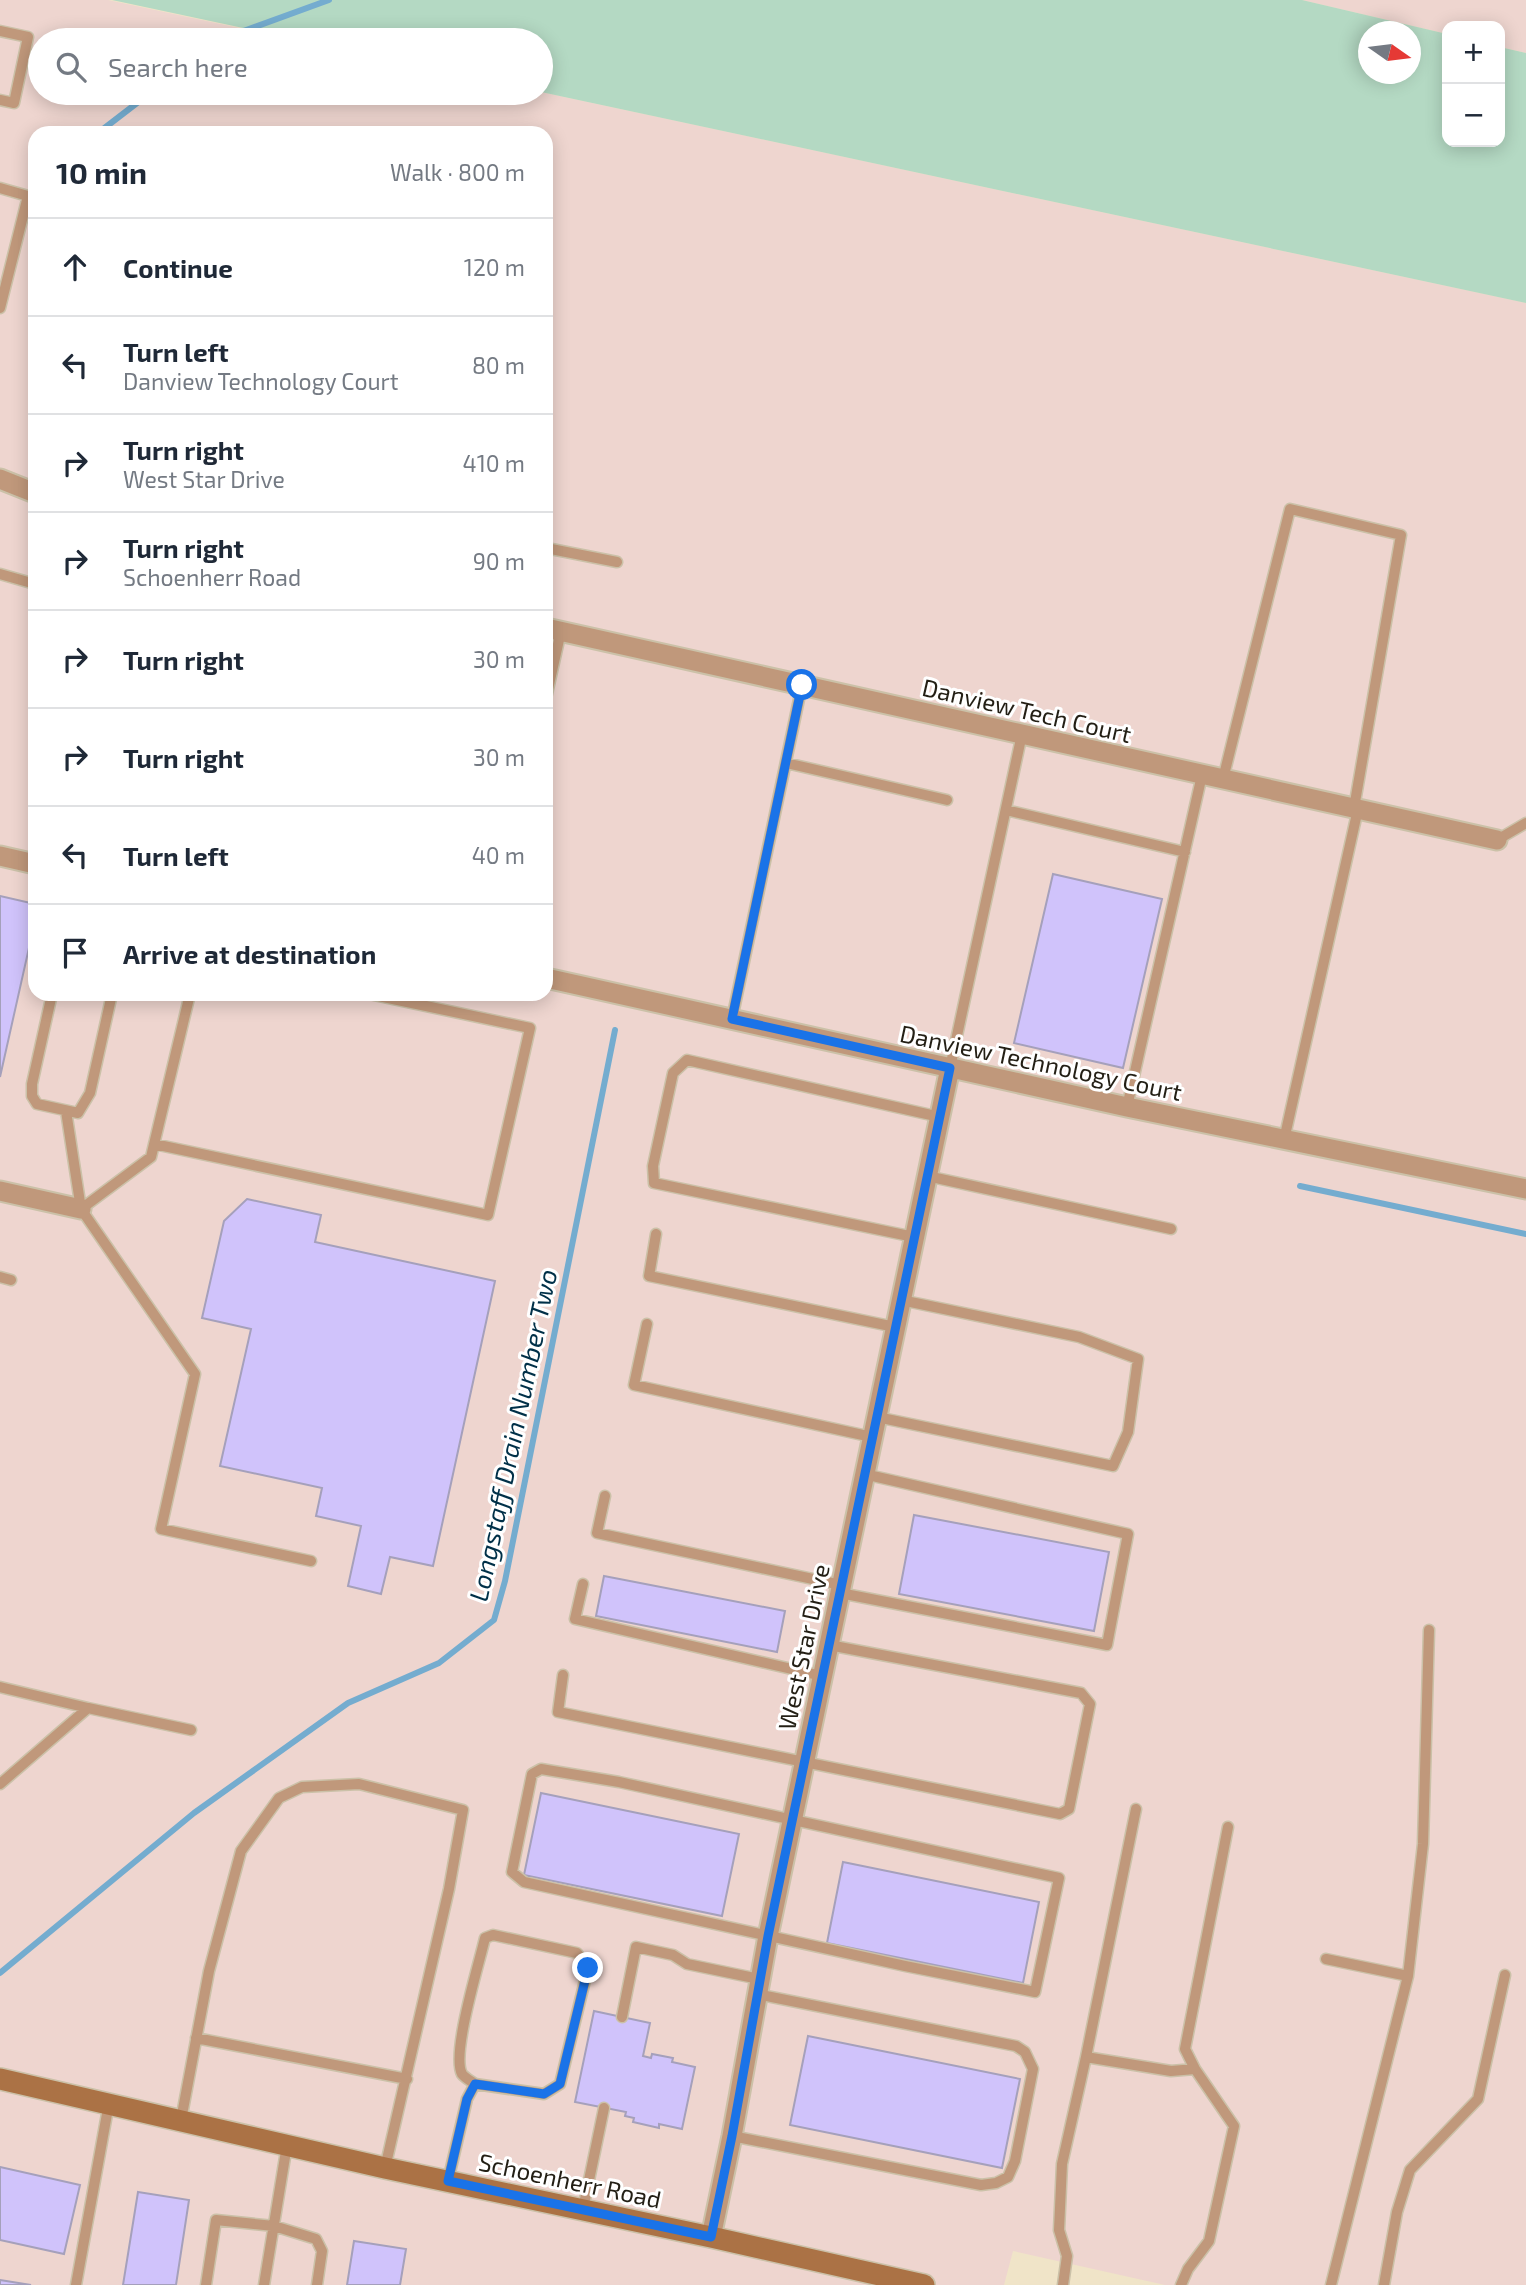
<!DOCTYPE html>
<meta charset="utf-8">
<style>
body{margin:0;font-family:"Exo 2",sans-serif;background:#f2f2f3;color:#1f2937}
.controls{position:absolute;right:21px;top:21px;display:grid;overflow:hidden;border-radius:14px;box-shadow:0 4px 18px #0003}
.controls button{width:63px;height:63px;display:grid;place-items:center;padding:0;border:0;border-bottom:2px solid #e0e1e3;background:#fff;color:#1f2937;font:35px sans-serif}
.compass{position:absolute;left:1358px;top:21px;width:63px;height:63px;border-radius:50%;background:#fff;box-shadow:0 4px 18px #0003;rotate:104deg}
.stop{position:absolute;width:21px;height:21px;margin:-16px;border:5px solid #1a73e8;border-radius:50%;background:#fff}
.stop.end{background:#1a73e8;border-color:#fff;box-shadow:0 2px 7px #0008}
.list{margin:0;padding:0;list-style:none}
h2{display:flex;justify-content:space-between;align-items:center;height:91px;margin:0;padding:0 28px;font-size:30px}
h2 small{font-size:23px;font-weight:400;color:#747a83}
.list li{display:grid;grid-template-columns:46px 1fr auto;gap:21px;align-items:center;box-sizing:border-box;height:98px;padding:0 28px;border-top:2px solid #e0e1e3}
.list b{display:block;font-size:26px;white-space:nowrap}
.list p{margin:0;font-size:23px;white-space:nowrap;color:#747a83}
.list em{font-size:23px;font-style:normal;color:#747a83}
.icon{flex:none;width:38px;height:38px;fill:none;stroke:currentColor;stroke-width:2;stroke-linecap:round;stroke-linejoin:round}
.map{position:relative;flex:none;width:1526px;height:2285px;overflow:hidden}
.search{position:absolute;background:#fff;box-shadow:0 4px 18px #0003;left:28px;top:28px;width:525px;height:77px;display:flex;align-items:center;gap:18px;box-sizing:border-box;padding:0 24px;border-radius:38px;color:#747a83;font-size:26px}
.panel{position:absolute;background:#fff;box-shadow:0 4px 18px #0003;left:28px;top:126px;width:525px;height:875px;border-radius:21px}
.map>svg:first-child{display:block}
.industrial{fill:#eed5cf;fill-rule:evenodd}
.green{fill:#b4d9c3;fill-rule:evenodd}
.lines{fill:none;stroke-linecap:round;stroke-linejoin:round}
.stream{stroke:#74accf;stroke-width:6}
.building{fill:#d0c3fb;stroke:#a5a0bb;stroke-width:2}
.lane-casing{stroke:#cbc1a8;stroke-width:13}
.street-casing{stroke:#cbc1a8;stroke-width:23}
.secondary-casing{stroke:#cbc1a8;stroke-width:24}
.lane{stroke:#c0987b;stroke-width:10}
.street{stroke:#c0987b;stroke-width:19}
.secondary{stroke:#ab7245;stroke-width:21}
.route{stroke:#1a73e8;stroke-width:9}
.labels{text-anchor:middle;dominant-baseline:central;stroke-width:6;stroke-linejoin:round;paint-order:stroke}
.street-label{font-size:24px;fill:#231f15;stroke:#fff}
.water-label{font-size:26px;font-style:italic;fill:#003048;stroke:#fff}
</style>
<div class="map">
<svg width="1526" height="2285" viewBox="0 0 1526 2285">
<rect width="100%" height="100%" fill="#f0e4c8"/>
<!-- industrial -->
<path class="industrial" d="M 0,0 L 108,0 L 296,40 L 40,40 L 40,93 L 541,92 L 1526,303 L 1526,2285 L 1165,2285 L 1013,2251 L 1004,2285 L 0,2285 ZM 35,133 L 546,133 L 546,994 L 35,994 Z
M 1302,0 L 1526,0 L 1526,53 L 1500,47 L 1500,26 L 1447,26 L 1447,34 Z"/>
<!-- green -->
<path class="green" d="M 112,0 L 1302,0 L 1447,34 L 1447,142 L 1500,142 L 1500,47 L 1526,53 L 1526,303 L 541,92 L 541,40 L 300,40 ZM 1368,32 L 1410,32 L 1410,74 L 1368,74 Z"/>
<g class="lines">
<!-- stream -->
<path class="stream" d="M 219,40 L 329,0
M 98,133 L 150,93
M 1300,1186 L 1526,1234
M 0,1973 L 194,1813 L 348,1703 L 439,1663 L 494,1620 L 505,1581 L 615,1030"/>
</g>
<!-- building -->
<path class="building" d="M 1053,874 L 1162,899 L 1123,1068 L 1014,1043 Z
M 0,896 L 35,904 L 35,921 L 0,1077 Z
M 247,1199 L 321,1215 L 315,1242 L 495,1281 L 433,1566 L 390,1557 L 381,1594 L 348,1586 L 361,1526 L 316,1516 L 322,1488 L 220,1466 L 251,1329 L 202,1318 L 224,1221 Z
M 914,1515 L 1109,1552 L 1094,1631 L 899,1594 Z
M 604,1576 L 785,1611 L 777,1652 L 596,1616 Z
M 541,1793 L 739,1834 L 722,1916 L 524,1875 Z
M 843,1862 L 1039,1902 L 1023,1983 L 827,1943 Z
M 594,2011 L 650,2023 L 643,2056 L 651,2058 L 652,2054 L 673,2058 L 672,2062 L 695,2067 L 682,2129 L 659,2124 L 659,2128 L 633,2122 L 634,2118 L 625,2116 L 626,2112 L 575,2102 Z
M 808,2036 L 1020,2079 L 1002,2168 L 790,2125 Z
M 0,2167 L 80,2185 L 64,2254 L 0,2240 Z
M 138,2192 L 189,2200 L 176,2285 L 123,2285 Z
M 354,2241 L 406,2249 L 400,2285 L 347,2285 Z
M 0,2280 L 31,2285 L 0,2285 Z"/>
<g class="lines">
<!-- lane casing -->
<g class="lane-casing">
<path id="lane" d="M 0,31 L 28,37 L 14,103 L 0,100
M 0,188 L 35,198
M 0,308 L 28,196
M 546,548 L 617,562
M 0,574 L 35,584
M 546,698 L 561,631
M 786,763 L 947,800
M 1223,779 L 1290,509 L 1401,535 L 1354,808
M 1006,810 L 1185,852
M 1497,840 L 1526,823
M 52,994 L 32,1084 L 32,1096 L 37,1104 L 78,1113 L 90,1093 L 112,994
M 732,1019 L 802,685
M 950,1068 L 1022,734
M 1127,1107 L 1202,775
M 66,1111 L 81,1209 L 195,1374 L 161,1529 L 311,1561
M 1284,1140 L 1358,809
M 154,1144 L 488,1215 L 530,1028 L 369,994
M 927,1176 L 1171,1229
M 81,1209 L 151,1157 L 190,994
M 656,1234 L 649,1276 L 895,1327
M 914,1237 L 654,1183 L 653,1166 L 673,1073 L 687,1060 L 940,1117
M 0,1277 L 11,1280
M 647,1324 L 634,1385 L 872,1437
M 877,1417 L 1113,1466 L 1128,1432 L 1138,1359 L 1079,1337 L 901,1300
M 605,1496 L 597,1533 L 841,1585
M 583,1584 L 575,1619 L 822,1676
M 840,1593 L 1107,1645 L 1128,1534 L 864,1474
M 563,1675 L 558,1712 L 1060,1814 L 1069,1809 L 1090,1704 L 1081,1693 L 829,1645
M 0,1687 L 88,1708
M 541,1769 L 619,1782 L 1059,1878 L 1035,1992 L 905,1966 L 524,1882 L 512,1872 L 532,1774 Z
M 0,1784 L 88,1708 L 191,1730
M 1136,1809 L 1086,2057 L 1171,2071 L 1195,2069 L 1234,2126 L 1209,2241 L 1188,2269 L 1181,2285
M 1326,1959 L 1408,1976 L 1331,2285
M 1408,1976 L 1423,1844 L 1429,1630
M 622,2017 L 636,1947 L 673,1955 L 687,1964 L 759,1979
M 196,2038 L 407,2079
M 1195,2069 L 1185,2049 L 1228,1827
M 181,2120 L 209,1971 L 241,1851 L 279,1798 L 302,1787 L 359,1784 L 463,1810 L 449,1889 L 385,2168
M 732,2136 L 981,2185 L 996,2183 L 1008,2177 L 1015,2161 L 1033,2069 L 1025,2052 L 1016,2046 L 756,1994
M 448,2181 L 467,2099 L 475,2084 L 544,2094 L 560,2084 L 588,1968 L 577,1953 L 493,1935 L 485,1938 C 479,1964 451,2054 462,2074 C 465,2078 471,2081 475,2084
M 583,2209 L 604,2108
M 76,2285 L 109,2103
M 206,2285 L 216,2220 L 274,2226 L 316,2239 L 322,2251 L 317,2285
M 264,2285 L 287,2145
M 1063,2285 L 1067,2256 L 1059,2230 L 1062,2164 L 1086,2057
M 1384,2285 L 1397,2212 L 1410,2170 L 1478,2099 L 1505,1975"/>
</g>
<!-- street casing -->
<g class="street-casing">
<path id="street" d="M 0,479 L 35,493
M 546,628 L 1497,840
M 0,856 L 35,864
M 546,978 L 1127,1107 L 1526,1189
M 0,1191 L 81,1209
M 711,2237 L 732,2136 L 768,1936 L 950,1068"/>
</g>
<!-- secondary casing -->
<g class="secondary-casing">
<path id="secondary" d="M 0,2079 L 385,2168 L 711,2237 L 924,2285"/>
</g>
<!-- lane -->
<use href="#lane" class="lane"/>
<!-- street -->
<use href="#street" class="street"/>
<!-- secondary -->
<use href="#secondary" class="secondary"/>
</g>
<g class="lines">
<!-- route -->
<path class="route" d="M 588,1968 L 560,2084 L 544,2094 L 475,2084 L 467,2099 L 448,2181 L 711,2237 L 732,2136 L 768,1936 L 950,1068 L 732,1019 L 802,685"/>
</g>
<g class="labels">
<!-- street labels -->
<g class="street-label">
<text transform="translate(1027 710) rotate(13)">Danview Tech Court</text>
<text transform="translate(1041 1062) rotate(12)">Danview Technology Court</text>
<text transform="translate(803 1647) rotate(-78)">West Star Drive</text>
<text transform="translate(570 2180) rotate(12)">Schoenherr Road</text>
</g>
<!-- water labels -->
<g class="water-label">
<text transform="translate(512 1435) rotate(-78)">Longstaff Drain Number Two</text>
</g>
</g>
</svg>
<div class="controls">
<button>+</button>
<button>−</button>
</div>
<svg class="compass" viewBox="-18 -18 36 36"><path d="M0-13l5 13h-10z" fill="#e53935"/><path d="M0 13l5-13h-10z" fill="#747a83"/></svg>
<div class="stop" style="left:802px;top:685px"></div>
<div class="stop end" style="left:588px;top:1968px"></div>
<div class="search"><svg class="icon" aria-label="search" viewBox="0 0 24 24"><circle cx="10" cy="10" r="6"/><path d="M15 15l6 6"/></svg>Search here</div>
<section class="panel">
<h2>10 min<small>Walk · 800 m</small></h2>
<ul class="list">
<li><svg class="icon" aria-label="ahead" viewBox="0 0 24 24"><path d="M12 20V5M6 11l6-6 6 6"/></svg><div><b>Continue</b></div><em>120 m</em></li>
<li><svg class="icon" aria-label="left" viewBox="0 0 24 24"><path d="M17 20v-9H6M10 6l-5 5 5 5"/></svg><div><b>Turn left</b><p>Danview Technology Court</p></div><em>80 m</em></li>
<li><svg class="icon" aria-label="right" viewBox="0 0 24 24"><path d="M7 20v-9h11M14 6l5 5-5 5"/></svg><div><b>Turn right</b><p>West Star Drive</p></div><em>410 m</em></li>
<li><svg class="icon" aria-label="right" viewBox="0 0 24 24"><path d="M7 20v-9h11M14 6l5 5-5 5"/></svg><div><b>Turn right</b><p>Schoenherr Road</p></div><em>90 m</em></li>
<li><svg class="icon" aria-label="right" viewBox="0 0 24 24"><path d="M7 20v-9h11M14 6l5 5-5 5"/></svg><div><b>Turn right</b></div><em>30 m</em></li>
<li><svg class="icon" aria-label="right" viewBox="0 0 24 24"><path d="M7 20v-9h11M14 6l5 5-5 5"/></svg><div><b>Turn right</b></div><em>30 m</em></li>
<li><svg class="icon" aria-label="left" viewBox="0 0 24 24"><path d="M17 20v-9H6M10 6l-5 5 5 5"/></svg><div><b>Turn left</b></div><em>40 m</em></li>
<li><svg class="icon" aria-label="arrive" viewBox="0 0 24 24"><path d="M6 21V4h12l-3 4 3 4H6"/></svg><div><b>Arrive at destination</b></div></li>
</ul>
</section>
</div>
